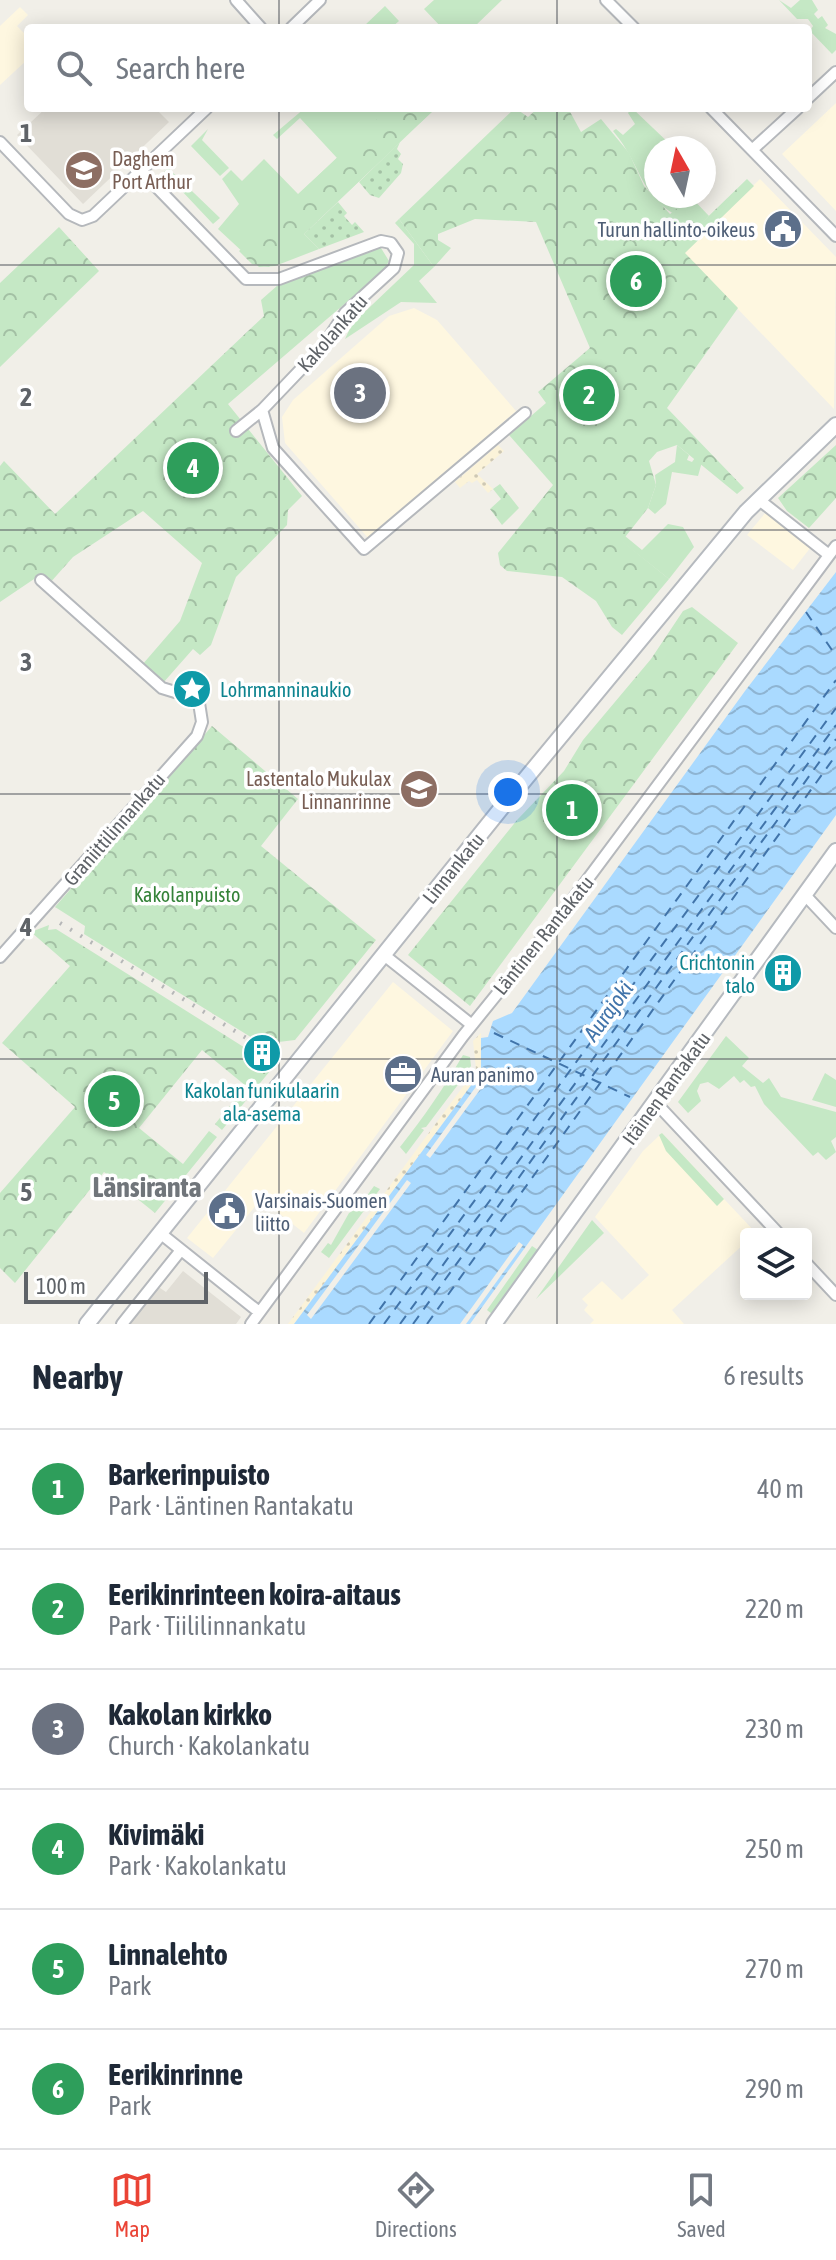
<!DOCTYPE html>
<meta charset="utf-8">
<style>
body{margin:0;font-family:"Asap Condensed",sans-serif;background:#f6f6f7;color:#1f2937}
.controls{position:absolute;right:24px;bottom:24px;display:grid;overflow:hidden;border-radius:8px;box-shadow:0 4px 20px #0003}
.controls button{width:72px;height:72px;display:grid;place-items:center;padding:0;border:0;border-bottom:2px solid #e0e1e3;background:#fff;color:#1f2937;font:40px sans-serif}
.compass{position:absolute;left:644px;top:136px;width:72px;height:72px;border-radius:50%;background:#fff;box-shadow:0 4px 20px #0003;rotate:351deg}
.scale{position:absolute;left:24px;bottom:20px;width:184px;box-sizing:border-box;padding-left:8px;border:4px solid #5f6368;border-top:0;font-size:22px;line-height:28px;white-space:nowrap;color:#5f6368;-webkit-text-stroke:6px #fff;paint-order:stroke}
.you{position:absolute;left:508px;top:792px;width:28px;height:28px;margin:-20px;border:6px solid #fff;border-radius:50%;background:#1a73e8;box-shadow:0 0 0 12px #1a73e833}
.badge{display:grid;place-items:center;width:52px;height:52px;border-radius:50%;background:#ea4335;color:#fff;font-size:26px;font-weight:700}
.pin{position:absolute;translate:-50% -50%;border:4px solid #fff;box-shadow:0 2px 8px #0006}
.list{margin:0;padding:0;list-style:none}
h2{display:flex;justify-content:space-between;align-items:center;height:104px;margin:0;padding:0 32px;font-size:34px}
h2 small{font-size:26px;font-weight:400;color:#747a83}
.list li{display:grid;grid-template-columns:52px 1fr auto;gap:24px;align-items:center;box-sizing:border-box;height:120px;padding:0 32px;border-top:2px solid #e0e1e3}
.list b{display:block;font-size:30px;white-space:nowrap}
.list p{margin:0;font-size:26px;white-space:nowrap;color:#747a83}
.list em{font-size:26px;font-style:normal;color:#747a83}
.icon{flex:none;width:44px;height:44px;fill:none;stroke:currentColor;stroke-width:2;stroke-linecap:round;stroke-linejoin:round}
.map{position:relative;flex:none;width:836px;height:1324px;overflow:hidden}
.search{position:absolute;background:#fff;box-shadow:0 4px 20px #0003;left:24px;right:24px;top:24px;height:88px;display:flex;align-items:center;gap:20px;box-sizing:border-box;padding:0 28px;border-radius:8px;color:#747a83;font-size:30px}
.sheet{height:824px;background:#fff}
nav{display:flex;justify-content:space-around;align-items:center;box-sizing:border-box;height:112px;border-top:2px solid #e0e1e3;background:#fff;font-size:22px;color:#747a83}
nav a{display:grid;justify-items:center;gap:4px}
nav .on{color:#ea4335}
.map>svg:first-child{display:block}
.commercial{fill:#fef7e0}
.education{fill:#e1ded6}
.grass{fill:#c5e8c5}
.forest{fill:url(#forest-crowns)}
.sand{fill:url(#sand-dots)}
.garden{fill:url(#garden-dots)}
.water{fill:url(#water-waves)}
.pier{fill:#f1efe8}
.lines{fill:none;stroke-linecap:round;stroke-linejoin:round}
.ferry{stroke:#4174aa;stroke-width:2;stroke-dasharray:10 8;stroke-linecap:butt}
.street-casing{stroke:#b5b8bc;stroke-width:14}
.secondary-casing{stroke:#b6babf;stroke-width:18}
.street{stroke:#fff;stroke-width:10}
.secondary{stroke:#fff;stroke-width:14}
.rail{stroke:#b6b7b8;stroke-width:4;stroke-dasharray:2 10;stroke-linecap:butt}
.grid{fill:none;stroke:#5f6368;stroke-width:2;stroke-opacity:0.55}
.labels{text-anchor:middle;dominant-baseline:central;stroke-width:7;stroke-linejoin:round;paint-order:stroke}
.education-label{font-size:20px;fill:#785e54;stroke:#fff;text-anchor:start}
.service-label{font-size:20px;fill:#4e5e75;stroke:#fff;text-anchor:start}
.street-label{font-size:20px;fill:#5f6368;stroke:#fff}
.culture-label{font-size:20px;fill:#0d838f;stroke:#fff;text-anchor:start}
.park-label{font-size:20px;fill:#348238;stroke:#fff}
.water-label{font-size:22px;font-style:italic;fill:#4174aa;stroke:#fff}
.district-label{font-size:28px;font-weight:bold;fill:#70757a;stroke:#fff}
.grid-label{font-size:26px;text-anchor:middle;font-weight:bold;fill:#5f6368;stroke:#fff;stroke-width:7;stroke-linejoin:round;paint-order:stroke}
</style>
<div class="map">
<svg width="836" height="1324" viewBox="0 0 836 1324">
<defs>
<pattern id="forest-crowns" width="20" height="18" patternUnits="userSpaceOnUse" patternTransform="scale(2)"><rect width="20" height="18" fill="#c5e8c5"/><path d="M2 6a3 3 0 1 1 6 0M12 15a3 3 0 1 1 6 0" fill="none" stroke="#a3c0a4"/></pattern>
<pattern id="sand-dots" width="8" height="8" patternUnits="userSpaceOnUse" patternTransform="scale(2)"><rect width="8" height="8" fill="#fbf3d9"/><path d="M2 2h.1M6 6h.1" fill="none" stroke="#cec8b4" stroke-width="1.8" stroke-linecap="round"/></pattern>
<pattern id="garden-dots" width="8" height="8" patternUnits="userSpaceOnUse" patternTransform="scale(2)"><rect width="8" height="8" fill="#c5e8c5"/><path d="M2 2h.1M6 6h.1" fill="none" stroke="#a3c0a4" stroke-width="1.8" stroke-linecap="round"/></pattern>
<pattern id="water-waves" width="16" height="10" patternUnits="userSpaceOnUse" patternTransform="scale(2)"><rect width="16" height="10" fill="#aadaff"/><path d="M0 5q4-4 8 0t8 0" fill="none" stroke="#8eb4d2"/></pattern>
</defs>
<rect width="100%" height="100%" fill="#f1efe8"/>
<!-- commercial -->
<path class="commercial" d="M 20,7 L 28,15 L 17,26 L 28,37 L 28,59 L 0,85 L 0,26 Z
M 836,103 L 836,211 L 782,154 Z
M 760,179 L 836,257 L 834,409 L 684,253 Z
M 414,308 L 437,320 L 516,411 L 369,539 L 285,443 L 282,417 L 293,400 L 389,316 Z
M 766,512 L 811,547 L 793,570 L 747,535 Z
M 393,982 L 453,1031 L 304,1233 L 261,1199 L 213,1258 L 187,1238 Z
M 662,1133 L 756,1233 L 746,1234 L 746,1242 L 672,1310 L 684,1324 L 590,1324 L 594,1320 L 584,1310 L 588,1305 L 582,1299 L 602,1281 L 622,1300 L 649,1275 L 595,1217 L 643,1151 Z"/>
<!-- education -->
<path class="education" d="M 46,108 L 155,108 L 169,122 L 83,204 L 17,135 Z
M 183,1271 L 241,1317 L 236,1324 L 127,1324 L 157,1286 L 166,1292 Z"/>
<!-- grass -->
<path class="grass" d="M 434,0 L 502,0 L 473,28 L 442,28 L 424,9 Z
M 779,0 L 791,8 L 800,0 L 812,0 L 818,10 L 814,14 L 818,19 L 822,16 L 828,25 L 825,28 L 836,34 L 836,50 L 832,54 L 810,31 L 813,26 L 808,19 L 797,19 Z
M 385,6 L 399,21 L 391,28 L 366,28 L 364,26 Z
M 305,108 L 436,108 L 420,123 L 405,115 L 395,147 L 304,234 L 319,249 L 275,266 L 259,267 L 218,229 L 239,204 L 222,179 L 231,170 L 242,181 L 264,159 L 298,194 L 337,158 L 300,118 L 277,139 L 273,135 Z
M 632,108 L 674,148 L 656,148 L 656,196 L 690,196 L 709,216 L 687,238 L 684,234 L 695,223 C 638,204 646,170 613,131 L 616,129 L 623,135 L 635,124 L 628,113 Z
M 208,129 L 202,140 L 229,168 L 220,176 L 191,146 Z
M 168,168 L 220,218 L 213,224 L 164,172 Z
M 399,219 L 434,267 L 419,281 L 437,303 L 401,302 L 345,339 L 352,324 L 414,265 L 414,244 L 395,223 Z
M 677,445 L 689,455 L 687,460 L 692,462 L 697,455 L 702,462 L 698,476 L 672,472 L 666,504 L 655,514 L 648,508 L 656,485 L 655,475 L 675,462 Z
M 668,524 L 683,527 L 694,547 L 669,579 L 621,541 L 625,536 L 642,550 Z
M 726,1036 L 749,1058 L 742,1066 L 763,1083 L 769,1078 L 781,1097 L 836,1112 L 836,1137 L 831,1141 L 836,1152 L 826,1160 L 818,1152 L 813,1156 L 764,1104 L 755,1086 L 751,1087 L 744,1080 L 740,1083 L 734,1076 L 719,1089 L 708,1082 L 700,1084 L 697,1091 L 701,1101 L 688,1113 L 678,1102 Z
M 463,1055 L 470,1057 L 471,1066 L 462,1079 L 457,1079 L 460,1082 L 426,1127 L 421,1128 L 424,1130 L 406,1154 L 400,1147 C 424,1117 443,1089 463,1055 Z
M 825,1073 L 836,1080 L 836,1107 L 812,1100 Z
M 662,1133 L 724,1199 L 717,1206 L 666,1151 L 659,1135 Z
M 374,1186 L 380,1189 L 329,1258 L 321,1252 L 328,1243 L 331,1245 L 349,1213 L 358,1208 Z
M 592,1220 L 604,1233 L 536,1299 Z
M 532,1246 L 538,1250 L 492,1314 L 487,1310 Z"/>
<!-- forest -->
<path class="forest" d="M 389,108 L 436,108 L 269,267 L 252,264 L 239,251 Z
M 515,108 L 528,117 L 538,108 L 568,108 L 581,132 L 601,119 L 629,153 L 644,186 L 670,214 L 679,207 L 695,223 L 684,233 L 687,237 L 747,179 L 754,186 L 685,253 L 738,308 L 667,408 L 744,488 L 737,494 L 677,445 L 657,452 L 649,461 L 656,485 L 648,508 L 622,541 L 669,579 L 622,635 L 612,627 L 596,601 L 562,577 L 507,571 L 500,565 L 498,553 L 553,485 L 509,435 L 546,403 L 538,392 L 590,348 L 536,222 L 475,219 L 438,234 L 438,240 L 451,248 L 434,267 L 399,219 Z
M 59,227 L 99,271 L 0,367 L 0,283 Z
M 381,248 L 389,261 L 384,270 L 228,404 L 302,496 L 288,510 L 287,525 L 236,577 L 211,645 L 200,655 L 193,649 L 163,683 L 142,665 L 180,621 L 202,563 L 143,511 L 73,557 L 49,584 L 40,575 L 0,602 L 0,466 L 4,461 L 55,514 L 264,316 L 261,300 L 278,285 L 370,249 Z
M 836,445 L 836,498 L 809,528 L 787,511 L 778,498 Z
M 500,484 L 519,508 L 502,525 L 490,509 L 501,499 L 493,489 Z
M 692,607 L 738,643 L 470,1006 L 408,955 L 517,820 L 564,771 L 583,740 L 651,659 L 683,611 Z
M 212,726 L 298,799 L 261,846 L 376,940 L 295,1040 L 262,1044 L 84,934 L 85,926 L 55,907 Z
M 49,925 L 48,930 L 56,929 L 274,1066 L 222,1130 L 215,1124 L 246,1086 L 202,1050 L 139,1128 L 183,1164 L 209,1131 L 217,1137 L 155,1213 L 104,1172 L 15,1283 L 0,1268 L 0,1193 L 75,1107 L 2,1043 L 70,966 L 31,932 Z"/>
<!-- sand -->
<path class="sand" d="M 498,445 L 504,451 L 477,474 L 493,489 L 488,493 L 477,480 L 472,483 L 469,481 L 460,488 L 455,482 Z
M 481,1033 L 481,1072 L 294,1324 L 288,1324 L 476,1069 L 473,1041 Z"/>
<!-- garden -->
<path class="garden" d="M 400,142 L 397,149 L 401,154 L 398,159 L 403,164 L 401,173 L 379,198 L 370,195 L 359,182 Z
M 338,202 L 347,213 L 344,216 L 352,225 L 355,222 L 364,232 L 319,249 L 304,234 Z"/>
<!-- water -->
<path class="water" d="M 836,572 L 836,815 L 470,1324 L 294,1324 L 481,1072 L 481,1038 L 488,1037 L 493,1021 L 512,1013 L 745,691 Z"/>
<!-- pier -->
<path class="pier" d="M 486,1073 L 490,1076 L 430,1158 L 426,1155 Z
M 407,1180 L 411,1183 L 311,1319 L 307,1315 Z
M 519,1242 L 523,1245 L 466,1324 L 460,1324 Z"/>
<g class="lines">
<!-- ferry -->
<path class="ferry" d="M 806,612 L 836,656
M 494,1033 L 630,1097
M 369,1324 L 836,680
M 384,1324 L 836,708
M 400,1324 L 836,725
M 413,1324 L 836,739
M 427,1324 L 836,755"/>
<!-- street casing -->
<g class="street-casing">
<path id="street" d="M 236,0 L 261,28
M 606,0 L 634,28
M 291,28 L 320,0
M 808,98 L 836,72
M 711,108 L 836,236
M 0,142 L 69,214 L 82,220 L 93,216 L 207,108
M 752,150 L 798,108
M 141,171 L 246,279 L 279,279 L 381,241 L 391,243 L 398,253 L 394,268 L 345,313 L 324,345 L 262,410 L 236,431
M 262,410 L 273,448 L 364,549 L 525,413
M 758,499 L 829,555
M 804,894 L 836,928
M 384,955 L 472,1025
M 0,957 L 197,736 L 202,722 L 197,690 L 175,692 L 162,688 L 41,580
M 656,1103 L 779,1234
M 160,1233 L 259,1312
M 806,1263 L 836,1295
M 122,1324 L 181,1250
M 251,1324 L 463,1036 L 561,915 L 836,546"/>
</g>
<!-- secondary casing -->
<g class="secondary-casing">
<path id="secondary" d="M 87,1324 L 503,806 L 746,512 L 836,425
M 494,1324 L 836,851"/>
</g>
<!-- street -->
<use href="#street" class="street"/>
<!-- secondary -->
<use href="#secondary" class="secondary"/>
<!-- rail -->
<path class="rail" d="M 60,923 L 264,1049"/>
</g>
<!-- grid -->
<path class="grid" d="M 279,0 L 279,28M 557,0 L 557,28M 279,108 L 279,1324M 557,108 L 557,1324M 0,265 L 836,265M 0,530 L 836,530M 0,794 L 836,794M 0,1059 L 836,1059"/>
<!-- icons -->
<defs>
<g id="school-disc" transform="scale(2)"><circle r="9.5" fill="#8d6e63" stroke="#fff"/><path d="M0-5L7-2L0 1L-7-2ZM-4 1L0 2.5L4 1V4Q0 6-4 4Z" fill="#fff"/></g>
<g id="civic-disc" transform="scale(2)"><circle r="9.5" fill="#5c6f8a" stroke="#fff"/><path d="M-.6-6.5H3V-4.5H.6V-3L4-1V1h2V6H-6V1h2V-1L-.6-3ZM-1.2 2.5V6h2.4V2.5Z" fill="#fff"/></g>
<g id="sight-disc" transform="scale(2)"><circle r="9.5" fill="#0f9aa8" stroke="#fff"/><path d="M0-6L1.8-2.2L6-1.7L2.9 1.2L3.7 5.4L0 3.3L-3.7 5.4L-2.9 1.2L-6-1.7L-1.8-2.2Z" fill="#fff"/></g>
<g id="building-disc" transform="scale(2)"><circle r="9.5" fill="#0f9aa8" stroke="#fff"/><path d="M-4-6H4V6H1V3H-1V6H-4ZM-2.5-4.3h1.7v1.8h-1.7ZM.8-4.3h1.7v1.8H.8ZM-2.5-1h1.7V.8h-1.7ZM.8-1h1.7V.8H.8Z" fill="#fff"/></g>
<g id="office-disc" transform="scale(2)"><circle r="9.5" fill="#5c6f8a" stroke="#fff"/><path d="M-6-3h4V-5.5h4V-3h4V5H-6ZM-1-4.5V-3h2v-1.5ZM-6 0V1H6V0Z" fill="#fff"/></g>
</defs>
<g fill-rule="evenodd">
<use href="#school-disc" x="84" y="170"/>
<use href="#civic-disc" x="783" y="229"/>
<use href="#sight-disc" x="192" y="689"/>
<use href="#school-disc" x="419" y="789"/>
<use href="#building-disc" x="783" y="973"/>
<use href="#building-disc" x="262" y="1053"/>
<use href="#office-disc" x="403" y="1074"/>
<use href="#civic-disc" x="227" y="1211"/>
</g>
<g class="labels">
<!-- education labels -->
<g class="education-label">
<text x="112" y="158">Daghem<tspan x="112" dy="23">Port Arthur</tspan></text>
<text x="391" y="778" text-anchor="end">Lastentalo Mukulax<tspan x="391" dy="23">Linnanrinne</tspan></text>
</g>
<!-- service labels -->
<g class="service-label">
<text x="755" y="229" text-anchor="end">Turun hallinto-oikeus</text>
<text x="431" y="1074">Auran panimo</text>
<text x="255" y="1200">Varsinais-Suomen<tspan x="255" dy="23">liitto</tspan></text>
</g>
<!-- street labels -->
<g class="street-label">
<text transform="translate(332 333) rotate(-49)">Kakolankatu</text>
<text transform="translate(114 829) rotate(-49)">Graniittilinnankatu</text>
<text transform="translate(453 868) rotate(-51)">Linnankatu</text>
<text transform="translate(543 935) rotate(-51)">Läntinen Rantakatu</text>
<text transform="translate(666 1088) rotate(-54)">Itäinen Rantakatu</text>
</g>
<!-- culture labels -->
<g class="culture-label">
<text x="220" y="689">Lohrmanninaukio</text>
<text x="755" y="962" text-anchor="end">Crichtonin<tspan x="755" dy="23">talo</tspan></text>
<text x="262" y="1090" text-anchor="middle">Kakolan funikulaarin<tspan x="262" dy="23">ala-asema</tspan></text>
</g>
<!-- park labels -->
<g class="park-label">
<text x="187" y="894">Kakolanpuisto</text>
</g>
<!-- water labels -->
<g class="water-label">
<text transform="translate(608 1011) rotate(-54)">Aurajoki</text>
</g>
<!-- district labels -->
<g class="district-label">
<text x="147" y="1187">Länsiranta</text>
</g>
</g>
<g class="grid-label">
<text x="26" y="142">1</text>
<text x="26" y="406">2</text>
<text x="26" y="671">3</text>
<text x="26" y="936">4</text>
<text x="26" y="1201">5</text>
</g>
</svg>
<div class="controls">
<button><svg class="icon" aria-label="layers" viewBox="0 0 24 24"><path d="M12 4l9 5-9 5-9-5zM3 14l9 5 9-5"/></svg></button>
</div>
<svg class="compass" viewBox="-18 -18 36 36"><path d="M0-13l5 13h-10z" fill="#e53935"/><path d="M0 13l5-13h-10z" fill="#747a83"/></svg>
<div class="scale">100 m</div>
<div class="you"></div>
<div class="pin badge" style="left:572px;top:810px;background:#2e9e5b">1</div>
<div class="pin badge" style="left:589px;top:395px;background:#2e9e5b">2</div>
<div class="pin badge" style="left:360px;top:393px;background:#6b7280">3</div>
<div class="pin badge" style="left:193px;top:468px;background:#2e9e5b">4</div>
<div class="pin badge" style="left:114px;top:1101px;background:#2e9e5b">5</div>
<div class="pin badge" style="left:636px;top:281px;background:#2e9e5b">6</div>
<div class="search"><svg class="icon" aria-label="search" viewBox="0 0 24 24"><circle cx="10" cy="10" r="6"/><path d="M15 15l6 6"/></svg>Search here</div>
</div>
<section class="sheet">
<h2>Nearby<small>6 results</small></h2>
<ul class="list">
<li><span class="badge" style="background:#2e9e5b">1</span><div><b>Barkerinpuisto</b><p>Park · Läntinen Rantakatu</p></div><em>40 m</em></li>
<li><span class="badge" style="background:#2e9e5b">2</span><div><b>Eerikinrinteen koira-aitaus</b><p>Park · Tiililinnankatu</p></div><em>220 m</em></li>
<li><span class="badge" style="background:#6b7280">3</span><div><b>Kakolan kirkko</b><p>Church · Kakolankatu</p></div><em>230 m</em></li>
<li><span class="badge" style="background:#2e9e5b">4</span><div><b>Kivimäki</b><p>Park · Kakolankatu</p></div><em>250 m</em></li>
<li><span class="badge" style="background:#2e9e5b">5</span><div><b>Linnalehto</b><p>Park</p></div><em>270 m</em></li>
<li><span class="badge" style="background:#2e9e5b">6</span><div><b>Eerikinrinne</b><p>Park</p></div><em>290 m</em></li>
</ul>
</section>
<nav>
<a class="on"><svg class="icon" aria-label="map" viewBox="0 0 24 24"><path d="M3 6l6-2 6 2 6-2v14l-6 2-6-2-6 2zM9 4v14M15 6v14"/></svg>Map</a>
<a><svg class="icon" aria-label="directions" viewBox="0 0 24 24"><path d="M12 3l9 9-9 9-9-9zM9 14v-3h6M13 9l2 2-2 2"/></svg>Directions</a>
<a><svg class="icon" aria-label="saved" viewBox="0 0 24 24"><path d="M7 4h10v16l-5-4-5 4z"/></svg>Saved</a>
</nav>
